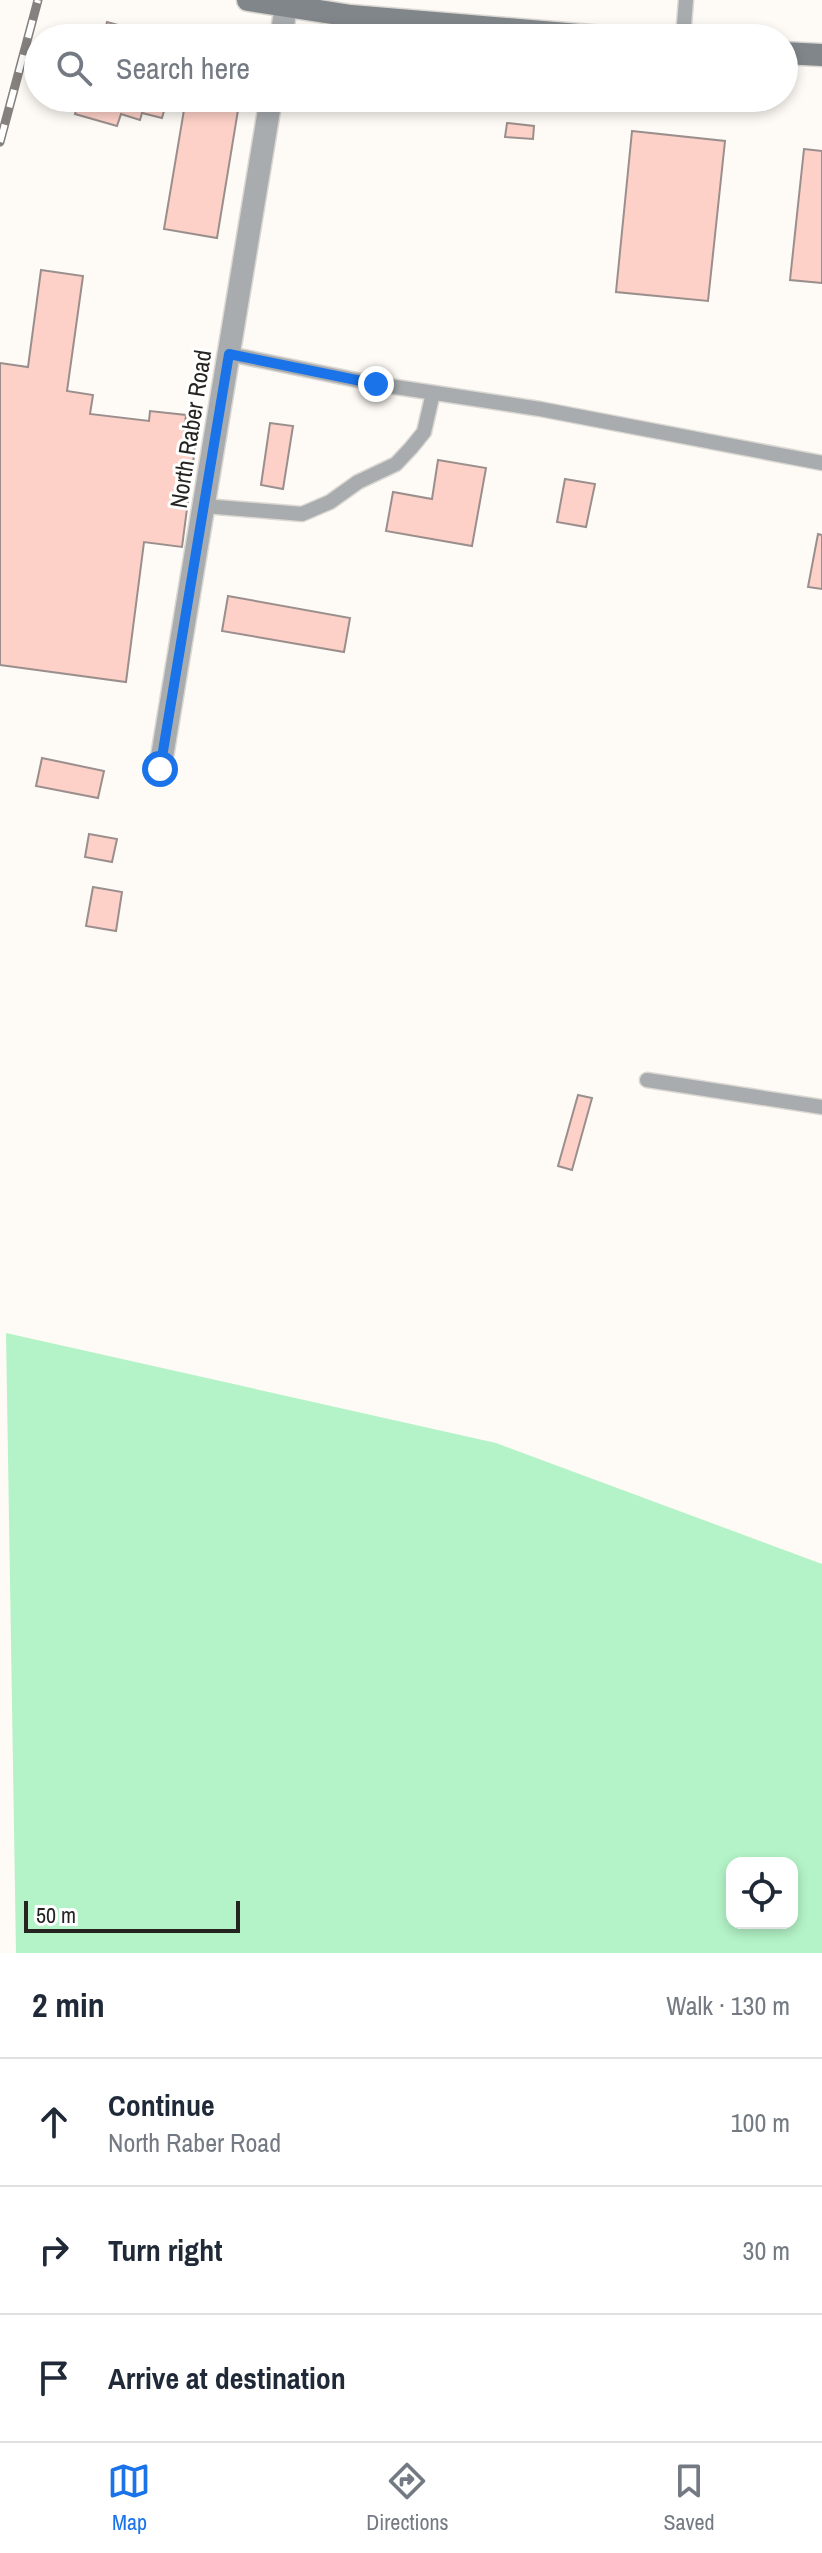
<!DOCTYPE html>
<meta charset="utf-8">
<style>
body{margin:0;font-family:"Archivo Narrow",sans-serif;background:#f6f6f7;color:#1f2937}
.controls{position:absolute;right:24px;bottom:24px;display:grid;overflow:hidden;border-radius:16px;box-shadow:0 4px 12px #0003}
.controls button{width:72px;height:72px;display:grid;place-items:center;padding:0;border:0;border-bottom:2px solid #e0e1e3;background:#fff;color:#1f2937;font:40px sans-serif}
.scale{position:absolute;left:24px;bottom:20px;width:216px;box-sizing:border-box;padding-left:8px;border:4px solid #262421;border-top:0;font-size:22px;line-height:28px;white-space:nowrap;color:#262421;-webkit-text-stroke:6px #fff;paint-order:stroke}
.stop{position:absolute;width:24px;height:24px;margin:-18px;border:6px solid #1a73e8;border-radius:50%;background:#fff}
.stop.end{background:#1a73e8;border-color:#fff;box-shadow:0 2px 8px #0008}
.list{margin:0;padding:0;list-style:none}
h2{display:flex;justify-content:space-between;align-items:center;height:104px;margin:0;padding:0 32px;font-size:34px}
h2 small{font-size:26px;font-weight:400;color:#747a83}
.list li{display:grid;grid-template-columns:52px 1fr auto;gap:24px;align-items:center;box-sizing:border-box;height:128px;padding:0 32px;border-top:2px solid #e0e1e3}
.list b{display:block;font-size:30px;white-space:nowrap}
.list p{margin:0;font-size:26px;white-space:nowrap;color:#747a83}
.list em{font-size:26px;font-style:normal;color:#747a83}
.icon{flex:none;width:44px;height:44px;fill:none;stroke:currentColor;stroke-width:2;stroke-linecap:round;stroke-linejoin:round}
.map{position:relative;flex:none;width:822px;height:1953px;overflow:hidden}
.search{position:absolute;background:#fff;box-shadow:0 4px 12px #0003;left:24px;right:24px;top:24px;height:88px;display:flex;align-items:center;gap:20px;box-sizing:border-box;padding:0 28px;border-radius:44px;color:#747a83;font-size:30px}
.sheet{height:488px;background:#fff}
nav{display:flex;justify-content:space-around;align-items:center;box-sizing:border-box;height:112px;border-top:2px solid #e0e1e3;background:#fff;font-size:22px;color:#747a83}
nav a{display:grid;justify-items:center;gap:4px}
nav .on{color:#1a73e8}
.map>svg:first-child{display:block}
.green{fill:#b4f3c7;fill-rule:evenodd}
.building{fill:#fdd1c8;stroke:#9a8f8d;stroke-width:2}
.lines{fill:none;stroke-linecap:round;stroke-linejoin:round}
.service-casing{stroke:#dbd8d3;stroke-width:17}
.minor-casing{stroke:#dbd8d3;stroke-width:25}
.secondary-casing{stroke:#dbd8d3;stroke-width:25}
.service{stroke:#a8acaf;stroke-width:14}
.minor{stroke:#a8acaf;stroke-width:22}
.secondary{stroke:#81868a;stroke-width:22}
.rail-casing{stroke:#84817e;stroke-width:9}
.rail{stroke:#fff;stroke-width:6;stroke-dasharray:18;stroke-linecap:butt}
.route{stroke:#1a73e8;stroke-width:10}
.labels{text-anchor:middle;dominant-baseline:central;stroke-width:6;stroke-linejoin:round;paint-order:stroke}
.street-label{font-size:24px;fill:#262421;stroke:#fff}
</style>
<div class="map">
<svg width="822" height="1953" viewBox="0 0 822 1953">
<rect width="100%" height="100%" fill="#fefaf5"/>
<!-- green -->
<path class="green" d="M 6,1333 L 496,1443 L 822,1564 L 822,1953 L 16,1953 ZM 732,1863 L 792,1863 L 792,1923 L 732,1923 Z"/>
<!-- building -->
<path class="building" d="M 107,22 L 165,38 L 103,38 Z
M 80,98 L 159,98 L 167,100 L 162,118 L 142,113 L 140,120 L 121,114 L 117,126 L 75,114 Z
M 186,98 L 240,98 L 217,238 L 164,229 Z
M 507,123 L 534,126 L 533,139 L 505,137 Z
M 632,131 L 725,141 L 708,301 L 616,292 Z
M 804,149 L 822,151 L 822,283 L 790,280 Z
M 41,270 L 83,276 L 67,391 L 93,395 L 90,414 L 149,421 L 150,411 L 186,415 L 183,439 L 196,440 L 182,547 L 144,542 L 126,682 L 0,665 L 0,363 L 28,367 Z
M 270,423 L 293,426 L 283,489 L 261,485 Z
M 438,460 L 486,468 L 472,546 L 386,531 L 393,492 L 432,499 Z
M 565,479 L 595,484 L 586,527 L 557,522 Z
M 818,534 L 822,535 L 822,589 L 808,587 Z
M 228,596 L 350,618 L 344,652 L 222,631 Z
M 42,758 L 104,771 L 98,798 L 36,786 Z
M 89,834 L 117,839 L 112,862 L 85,857 Z
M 93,887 L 122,892 L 116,931 L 86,926 Z
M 578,1095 L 592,1098 L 572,1170 L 558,1166 Z"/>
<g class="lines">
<!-- service casing -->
<g class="service-casing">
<path id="service" d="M 683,38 L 686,0
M 229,354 L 376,384 L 540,409 L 822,463
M 204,506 L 302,514 L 330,502 L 358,482 L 396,464 L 411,448 L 424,432 L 433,393
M 647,1080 L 822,1107"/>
</g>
<!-- minor casing -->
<g class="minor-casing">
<path id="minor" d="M 281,38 L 286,6
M 160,769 L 271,98"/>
</g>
<!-- secondary casing -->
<g class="secondary-casing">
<path id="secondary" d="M 248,0 L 351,16 L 614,38
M 784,53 L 822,55"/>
</g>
<!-- service -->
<use href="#service" class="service"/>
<!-- minor -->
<use href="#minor" class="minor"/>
<!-- secondary -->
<use href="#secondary" class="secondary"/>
<!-- rail casing -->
<g class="rail-casing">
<path id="rail" d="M 0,142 L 38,0"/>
</g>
<!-- rail -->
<use href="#rail" class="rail"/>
</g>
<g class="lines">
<!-- route -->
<path class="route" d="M 160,769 L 229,354 L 376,384"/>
</g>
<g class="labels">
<!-- street labels -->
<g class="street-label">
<text transform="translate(190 429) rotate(-81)">North Raber Road</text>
</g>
</g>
</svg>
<div class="controls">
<button><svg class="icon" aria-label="locate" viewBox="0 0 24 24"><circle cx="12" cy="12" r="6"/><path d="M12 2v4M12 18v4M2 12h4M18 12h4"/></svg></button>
</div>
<div class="scale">50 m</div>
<div class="stop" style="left:160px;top:769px"></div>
<div class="stop end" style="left:376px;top:384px"></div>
<div class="search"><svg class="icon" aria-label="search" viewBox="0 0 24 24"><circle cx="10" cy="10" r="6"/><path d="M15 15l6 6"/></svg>Search here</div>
</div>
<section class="sheet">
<h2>2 min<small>Walk · 130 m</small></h2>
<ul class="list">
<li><svg class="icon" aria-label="ahead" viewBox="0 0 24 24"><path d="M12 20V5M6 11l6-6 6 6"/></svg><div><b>Continue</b><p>North Raber Road</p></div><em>100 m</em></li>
<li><svg class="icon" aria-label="right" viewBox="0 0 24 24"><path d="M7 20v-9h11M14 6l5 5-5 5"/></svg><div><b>Turn right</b></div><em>30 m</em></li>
<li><svg class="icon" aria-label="arrive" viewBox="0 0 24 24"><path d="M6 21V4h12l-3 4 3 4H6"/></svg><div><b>Arrive at destination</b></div></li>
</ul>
</section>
<nav>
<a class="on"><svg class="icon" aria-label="map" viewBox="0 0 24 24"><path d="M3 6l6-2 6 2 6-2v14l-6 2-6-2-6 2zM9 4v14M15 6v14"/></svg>Map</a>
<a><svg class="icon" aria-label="directions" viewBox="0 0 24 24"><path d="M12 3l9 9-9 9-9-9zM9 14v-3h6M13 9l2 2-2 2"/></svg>Directions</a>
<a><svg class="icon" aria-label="saved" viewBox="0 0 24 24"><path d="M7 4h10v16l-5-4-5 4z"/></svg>Saved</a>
</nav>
